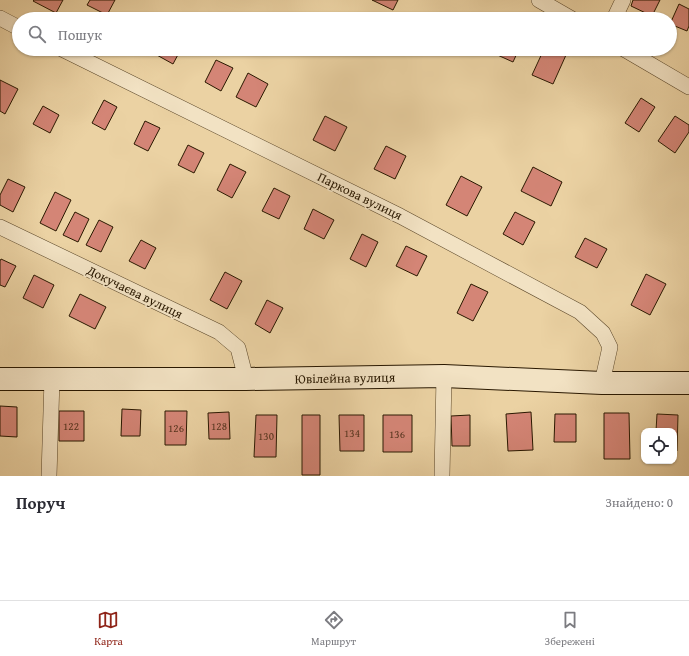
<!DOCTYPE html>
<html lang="uk">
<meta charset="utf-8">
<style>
body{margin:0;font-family:"Gentium Book Plus",serif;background:#f2f2f3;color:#2b2b33}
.controls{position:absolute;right:12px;bottom:12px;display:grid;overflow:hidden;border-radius:8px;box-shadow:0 1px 3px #0004}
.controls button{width:36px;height:36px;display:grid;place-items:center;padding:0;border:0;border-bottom:1px solid #e1e1e2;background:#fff;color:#2b2b33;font:20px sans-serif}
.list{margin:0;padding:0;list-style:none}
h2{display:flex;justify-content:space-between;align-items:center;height:52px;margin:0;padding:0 16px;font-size:17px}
h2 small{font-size:13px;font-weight:400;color:#7c7c81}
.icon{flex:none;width:22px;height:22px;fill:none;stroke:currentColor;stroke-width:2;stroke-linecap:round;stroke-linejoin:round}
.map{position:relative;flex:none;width:689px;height:476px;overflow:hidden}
.search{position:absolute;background:#fff;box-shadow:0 1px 3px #0004;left:12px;right:12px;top:12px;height:44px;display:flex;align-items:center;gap:10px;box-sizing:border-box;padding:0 14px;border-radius:22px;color:#7c7c81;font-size:15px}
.sheet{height:124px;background:#fff}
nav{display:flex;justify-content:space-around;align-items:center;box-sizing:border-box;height:56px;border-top:1px solid #e1e1e2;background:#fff;font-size:11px;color:#7c7c81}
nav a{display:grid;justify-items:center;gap:2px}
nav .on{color:#8f2418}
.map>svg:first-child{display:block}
.building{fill:#d48576;stroke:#291800}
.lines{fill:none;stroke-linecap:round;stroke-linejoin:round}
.street-casing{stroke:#5a4629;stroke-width:16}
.secondary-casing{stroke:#291800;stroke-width:24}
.street{stroke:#f2e2c3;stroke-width:15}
.secondary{stroke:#f2e2c3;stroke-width:22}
.labels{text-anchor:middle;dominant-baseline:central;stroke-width:3;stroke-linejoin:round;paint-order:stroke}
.number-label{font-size:11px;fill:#54331e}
.street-label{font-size:13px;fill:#291800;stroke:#f2e2c3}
</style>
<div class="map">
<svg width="689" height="476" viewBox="0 0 689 476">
<rect width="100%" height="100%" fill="#ebd2a3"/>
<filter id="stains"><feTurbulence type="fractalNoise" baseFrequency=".005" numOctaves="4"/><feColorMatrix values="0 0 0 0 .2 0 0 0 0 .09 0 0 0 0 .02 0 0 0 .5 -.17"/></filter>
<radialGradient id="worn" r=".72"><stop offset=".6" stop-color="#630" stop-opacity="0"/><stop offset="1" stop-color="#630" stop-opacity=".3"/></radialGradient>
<!-- building -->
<path class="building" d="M 34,0 L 63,0 L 56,13 L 33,1 Z
M 90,0 L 115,0 L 107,15 L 87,5 Z
M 372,0 L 398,0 L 393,10 Z
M 633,0 L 660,0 L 652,16 L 631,6 Z
M 679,4 L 689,9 L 689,26 L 687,31 L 670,24 Z
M 473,13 L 487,19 L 470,19 Z
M 157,49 L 181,49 L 173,64 L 155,54 Z
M 495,49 L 519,49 L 513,62 L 493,53 Z
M 544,49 L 552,49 L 566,55 L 553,84 L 532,75 Z
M 216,60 L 233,68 L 221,91 L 205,82 Z
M 248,73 L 268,84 L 256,107 L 236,97 Z
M 0,80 L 18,89 L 5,114 L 0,111 Z
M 641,98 L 655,107 L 639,132 L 625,123 Z
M 104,100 L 117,107 L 105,130 L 92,123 Z
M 43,106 L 59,115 L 50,133 L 33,124 Z
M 325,116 L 347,127 L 335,151 L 313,140 Z
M 675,116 L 689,125 L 689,132 L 675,153 L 658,141 Z
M 145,121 L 160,128 L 148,151 L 134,144 Z
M 188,145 L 204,153 L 194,173 L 178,165 Z
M 386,146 L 406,156 L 395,179 L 374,169 Z
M 230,164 L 246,172 L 232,198 L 217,190 Z
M 533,167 L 562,182 L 551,206 L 521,191 Z
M 461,176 L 482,187 L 467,216 L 446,205 Z
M 8,179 L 25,187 L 13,212 L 0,205 L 0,195 Z
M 274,188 L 290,196 L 279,219 L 262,211 Z
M 55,192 L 71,200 L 56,231 L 40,223 Z
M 313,209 L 334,220 L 324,239 L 304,229 Z
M 75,212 L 89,219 L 78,242 L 63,235 Z
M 515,212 L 535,222 L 523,245 L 503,234 Z
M 99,220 L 113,227 L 101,252 L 86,245 Z
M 362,234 L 378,242 L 366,267 L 350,259 Z
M 585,238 L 607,249 L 597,268 L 575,257 Z
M 141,240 L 156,248 L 145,269 L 129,261 Z
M 406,246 L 427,256 L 417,276 L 396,266 Z
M 1,259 L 16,266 L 5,287 L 0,285 L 0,261 Z
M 225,272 L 242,281 L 227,309 L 210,300 Z
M 646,274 L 666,284 L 650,315 L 631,305 Z
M 34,275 L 54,285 L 43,308 L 23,298 Z
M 471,284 L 488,292 L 473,321 L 457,313 Z
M 80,294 L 106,307 L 95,329 L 69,316 Z
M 267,300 L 283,308 L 270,333 L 255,324 Z
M 0,406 L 17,407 L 17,437 L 0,436 Z
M 122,409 L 141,410 L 140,436 L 121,436 Z
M 59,411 L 84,411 L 84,441 L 59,441 Z
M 165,411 L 187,411 L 186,445 L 165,445 Z
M 229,412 L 230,439 L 209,439 L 208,413 Z
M 531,412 L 533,450 L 508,451 L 506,414 Z
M 604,413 L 629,413 L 630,459 L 604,459 Z
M 555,414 L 576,414 L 576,442 L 554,442 Z
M 657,414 L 678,415 L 677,451 L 674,451 L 674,431 L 656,431 Z
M 256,415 L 277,415 L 276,457 L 254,457 Z
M 302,415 L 320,415 L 320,475 L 302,475 Z
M 339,415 L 364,415 L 364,451 L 340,451 Z
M 383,415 L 412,415 L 412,452 L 383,452 Z
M 470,415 L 470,446 L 452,446 L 451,416 Z"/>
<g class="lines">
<!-- street casing -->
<g class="street-casing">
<path id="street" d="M 539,0 L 572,19
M 0,18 L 19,28
M 614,19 L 623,0
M 62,49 L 400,216 L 580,312 L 603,333 L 610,347 L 602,383
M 624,49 L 689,87
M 0,227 L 219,332 L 238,348 L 246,379
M 49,476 L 52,379
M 442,476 L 444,376"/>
</g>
<!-- secondary casing -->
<g class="secondary-casing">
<path id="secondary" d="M 0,379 L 246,379 L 444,376 L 602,383 L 689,383"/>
</g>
<!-- street -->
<use href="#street" class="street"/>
<!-- secondary -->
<use href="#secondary" class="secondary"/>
</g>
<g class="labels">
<!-- number labels -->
<g class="number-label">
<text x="71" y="426">122</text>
<text x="219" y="426">128</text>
<text x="176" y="428">126</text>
<text x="352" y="433">134</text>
<text x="397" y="434">136</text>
<text x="266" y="436">130</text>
</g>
<!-- street labels -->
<g class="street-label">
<text transform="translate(360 196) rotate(26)">Паркова вулиця</text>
<text transform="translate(135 292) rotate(26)">Докучаєва вулиця</text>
<text transform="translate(345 378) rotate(-1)">Ювілейна вулиця</text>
</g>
</g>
<rect width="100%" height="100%" filter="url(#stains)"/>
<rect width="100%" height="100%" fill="url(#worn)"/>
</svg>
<div class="controls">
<button><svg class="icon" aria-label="locate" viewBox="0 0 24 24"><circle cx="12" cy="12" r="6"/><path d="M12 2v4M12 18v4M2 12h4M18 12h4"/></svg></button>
</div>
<div class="search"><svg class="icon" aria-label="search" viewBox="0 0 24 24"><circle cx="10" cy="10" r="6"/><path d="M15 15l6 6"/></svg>Пошук</div>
</div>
<section class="sheet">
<h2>Поруч<small>Знайдено: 0</small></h2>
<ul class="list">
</ul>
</section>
<nav>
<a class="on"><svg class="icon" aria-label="map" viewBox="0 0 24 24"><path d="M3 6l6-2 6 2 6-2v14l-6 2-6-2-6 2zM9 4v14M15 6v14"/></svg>Карта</a>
<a><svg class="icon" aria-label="directions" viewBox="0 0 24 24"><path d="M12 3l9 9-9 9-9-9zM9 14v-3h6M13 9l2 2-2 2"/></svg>Маршрут</a>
<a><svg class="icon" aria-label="saved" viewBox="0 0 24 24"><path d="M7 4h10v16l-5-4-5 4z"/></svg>Збережені</a>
</nav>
